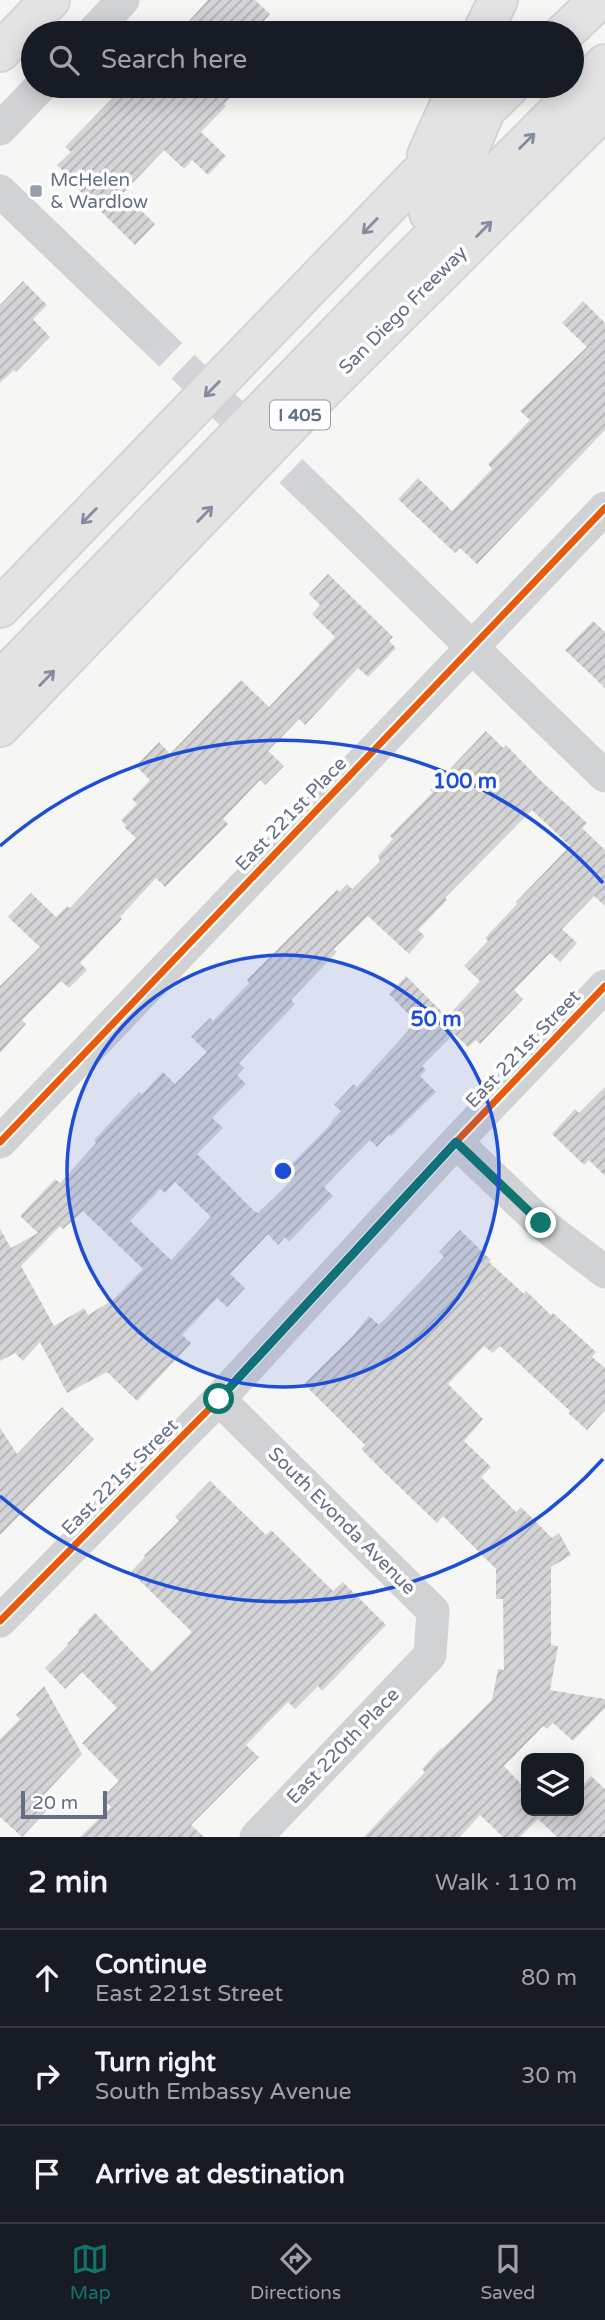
<!DOCTYPE html>
<meta charset="utf-8">
<style>
body{margin:0;font-family:"Varela Round",sans-serif;background:#242831;color:#f1f3f6}
.controls{position:absolute;right:21px;bottom:21px;display:grid;overflow:hidden;border-radius:14px;box-shadow:0 4px 18px #0003}
.controls button{width:63px;height:63px;display:grid;place-items:center;padding:0;border:0;border-bottom:2px solid #363941;background:#171b24;color:#f1f3f6;font:35px sans-serif}
.scale{position:absolute;left:21px;bottom:18px;width:86px;box-sizing:border-box;padding-left:7px;border:4px solid #646e87;border-top:0;font-size:19px;line-height:24px;white-space:nowrap;color:#646e87;-webkit-text-stroke:5px #fff;paint-order:stroke}
.stop{position:absolute;width:21px;height:21px;margin:-16px;border:5px solid #0f766e;border-radius:50%;background:#fff}
.stop.end{background:#0f766e;border-color:#fff;box-shadow:0 2px 7px #0008}
.list{margin:0;padding:0;list-style:none}
h2{display:flex;justify-content:space-between;align-items:center;height:91px;margin:0;padding:0 28px;font-size:30px}
h2 small{font-size:23px;font-weight:400;color:#9ea1a6}
.list li{display:grid;grid-template-columns:46px 1fr auto;gap:21px;align-items:center;box-sizing:border-box;height:98px;padding:0 28px;border-top:2px solid #363941}
.list b{display:block;font-size:26px;white-space:nowrap}
.list p{margin:0;font-size:23px;white-space:nowrap;color:#9ea1a6}
.list em{font-size:23px;font-style:normal;color:#9ea1a6}
.icon{flex:none;width:38px;height:38px;fill:none;stroke:currentColor;stroke-width:2;stroke-linecap:round;stroke-linejoin:round}
.map{position:relative;flex:none;width:605px;height:1837px;overflow:hidden}
.search{position:absolute;background:#171b24;box-shadow:0 4px 18px #0003;left:21px;right:21px;top:21px;height:77px;display:flex;align-items:center;gap:18px;box-sizing:border-box;padding:0 24px;border-radius:38px;color:#9ea1a6;font-size:26px}
.sheet{height:385px;background:#171b24}
nav{display:flex;justify-content:space-around;align-items:center;box-sizing:border-box;height:98px;border-top:2px solid #363941;background:#171b24;font-size:19px;color:#9ea1a6}
nav a{display:grid;justify-items:center;gap:4px}
nav .on{color:#0f766e}
.map>svg:first-child{display:block}
.building{fill:url(#building-hatch);fill-rule:evenodd}
.lines{fill:none;stroke-linecap:round;stroke-linejoin:round}
.minor-tunnel{stroke:#d2d4da;stroke-width:33;stroke-dasharray:33 17;stroke-linecap:butt}
.secondary-casing{stroke:#d3d4d6;stroke-width:42}
.motorway-casing{stroke:#d2d3d4;stroke-width:42}
.minor{stroke:#d1d2d3;stroke-width:33}
.secondary{stroke:#e3e3e4;stroke-width:38}
.motorway{stroke:#e3e3e4;stroke-width:38}
.cycleway-casing{stroke:#fff;stroke-width:11}
.cycleway{stroke:#e8590c;stroke-width:7}
.oneway{stroke:#848b9e}
.route{stroke:#0f766e;stroke-width:9}
.ring{fill:none;stroke:#1d4ed8;stroke-width:3.5}
.poi-dot{fill:#979eae;stroke:#fff;stroke-width:2.5}
.labels{text-anchor:middle;dominant-baseline:central;stroke-width:7;stroke-linejoin:round;paint-order:stroke}
.shield{fill:#fff;stroke:#929aab;stroke-width:2}
.shield-label{font-size:18px;font-weight:bold;fill:#646e87}
.poi-label{font-size:19px;fill:#646e87;stroke:#fff;text-anchor:start}
.street-label{font-size:19px;fill:#646e87;stroke:#fff}
.centre{fill:#1d4ed8;stroke:#fff;stroke-width:3.5}
.ring-label{font-size:21px;text-anchor:middle;font-weight:bold;fill:#1d4ed8;stroke:#fff;stroke-width:7;stroke-linejoin:round;paint-order:stroke}
</style>
<div class="map">
<svg width="605" height="1837" viewBox="0 0 605 1837">
<defs>
<pattern id="building-hatch" width="6" height="6" patternUnits="userSpaceOnUse" patternTransform="scale(1.75)"><rect width="6" height="6" fill="#d4d4d6"/><path d="M-1 1l2-2M0 6l6-6M5 7l2-2" fill="none" stroke="#b0b0b3"/></pattern>
</defs>
<rect width="100%" height="100%" fill="#f6f6f5"/>
<!-- building -->
<path class="building" d="M 208,0 L 255,0 L 270,14 L 253,33 L 178,33 Z
M 124,86 L 242,86 L 224,104 L 226,106 L 201,132 L 226,156 L 208,175 L 192,160 L 184,169 L 164,150 L 123,193 L 155,224 L 135,245 L 62,173 L 63,171 L 57,165 L 71,152 L 65,147 Z
M 23,281 L 47,305 L 33,319 L 50,337 L 16,372 L 14,370 L 0,383 L 0,305 Z
M 583,301 L 605,323 L 605,430 L 477,564 L 460,548 L 455,553 L 398,499 L 418,478 L 452,511 L 492,469 L 488,464 L 530,420 L 520,411 L 587,347 L 562,323 Z
M 328,574 L 393,637 L 389,641 L 396,648 L 368,677 L 358,668 L 305,725 L 299,719 L 268,751 L 284,766 L 265,785 L 260,780 L 223,819 L 228,824 L 165,887 L 156,878 L 120,917 L 122,919 L 80,963 L 87,970 L 69,988 L 61,981 L 22,1020 L 26,1024 L 0,1053 L 0,986 L 40,947 L 8,917 L 31,893 L 56,917 L 67,906 L 70,908 L 136,838 L 124,827 L 126,825 L 121,820 L 137,804 L 132,799 L 150,780 L 136,766 L 159,742 L 170,754 L 241,680 L 269,707 L 335,637 L 312,614 L 320,605 L 309,594 Z
M 593,621 L 605,632 L 605,688 L 565,650 Z
M 486,731 L 503,748 L 506,745 L 541,781 L 587,823 L 582,828 L 605,850 L 605,906 L 594,896 L 562,929 L 577,943 L 560,962 L 550,953 L 514,990 L 523,999 L 480,1044 L 476,1040 L 468,1047 L 454,1034 L 422,1066 L 426,1070 L 420,1076 L 436,1092 L 391,1136 L 389,1134 L 377,1147 L 370,1140 L 324,1187 L 333,1196 L 289,1242 L 285,1237 L 278,1245 L 268,1234 L 230,1274 L 245,1288 L 227,1307 L 217,1298 L 182,1335 L 191,1343 L 137,1401 L 107,1372 L 67,1393 L 40,1342 L 23,1361 L 15,1353 L 0,1361 L 0,1229 L 11,1248 L 38,1233 L 20,1216 L 55,1179 L 60,1183 L 96,1143 L 94,1140 L 139,1092 L 142,1094 L 163,1072 L 175,1084 L 207,1052 L 191,1037 L 210,1018 L 213,1021 L 249,983 L 247,980 L 337,890 L 339,892 L 347,884 L 352,889 L 380,861 L 378,856 L 393,839 L 390,836 L 433,792 L 430,790 ZM 532,810 L 570,846 L 516,902 L 517,904 L 485,938 L 488,941 L 464,966 L 480,981 L 447,1017 L 406,976 L 389,994 L 416,1022 L 357,1087 L 354,1084 L 334,1105 L 341,1111 L 331,1122 L 332,1123 L 283,1173 L 291,1181 L 258,1213 L 254,1211 L 197,1154 L 223,1128 L 212,1118 L 246,1084 L 237,1075 L 244,1068 L 239,1063 L 295,1004 L 291,1000 L 337,952 L 334,949 L 368,916 L 409,954 L 425,936 L 418,930 L 447,900 L 445,898 ZM 175,1182 L 211,1217 L 171,1260 L 130,1221 L 160,1189 L 165,1193 ZM 83,1211 L 143,1269 L 113,1300 L 88,1315 L 84,1308 L 54,1326 L 21,1266 L 60,1226 L 63,1229 Z
M 605,1087 L 605,1176 L 589,1160 L 584,1165 L 552,1134 L 575,1109 L 579,1113 Z
M 460,1230 L 491,1260 L 489,1262 L 524,1294 L 526,1291 L 551,1315 L 553,1313 L 596,1352 L 592,1357 L 605,1368 L 605,1410 L 587,1430 L 568,1413 L 570,1411 L 500,1346 L 493,1353 L 484,1346 L 448,1384 L 483,1419 L 464,1441 L 491,1467 L 481,1477 L 516,1512 L 521,1507 L 552,1538 L 559,1533 L 571,1555 L 551,1567 L 551,1645 L 558,1646 L 550,1690 L 605,1699 L 605,1708 L 573,1741 L 553,1723 L 547,1729 L 543,1726 L 504,1766 L 526,1789 L 526,1811 L 579,1811 L 579,1789 L 591,1776 L 605,1789 L 605,1837 L 557,1837 L 538,1819 L 520,1837 L 503,1837 L 480,1815 L 460,1837 L 364,1837 L 425,1772 L 422,1769 L 441,1748 L 442,1749 L 492,1700 L 498,1669 L 504,1670 L 503,1599 L 496,1599 L 496,1569 L 443,1516 L 437,1523 L 383,1471 L 361,1449 L 365,1445 L 304,1384 L 352,1337 L 369,1316 L 379,1325 L 444,1257 L 439,1252 Z
M 62,1407 L 94,1439 L 0,1535 L 0,1428 L 17,1454 Z
M 210,1481 L 266,1535 L 271,1530 L 333,1591 L 343,1582 L 386,1625 L 322,1691 L 318,1686 L 295,1709 L 288,1702 L 246,1745 L 259,1757 L 191,1825 L 204,1837 L 80,1837 L 111,1807 L 102,1798 L 119,1781 L 82,1743 L 117,1708 L 82,1672 L 65,1689 L 45,1668 L 68,1645 L 67,1644 L 79,1632 L 78,1630 L 95,1613 L 152,1672 L 192,1632 L 131,1572 L 145,1557 L 144,1556 L 179,1521 L 175,1517 Z
M 44,1686 L 82,1754 L 39,1800 L 48,1809 L 22,1837 L 0,1817 L 0,1739 L 20,1719 L 16,1715 Z"/>
<g class="lines">
<!-- minor-tunnel -->
<path class="minor-tunnel" d="M 147,332 L 318,497"/>
<!-- secondary casing -->
<g class="secondary-casing">
<path id="secondary" d="M 0,52 L 50,0"/>
</g>
<!-- motorway casing -->
<g class="motorway-casing">
<path id="motorway" d="M 482,33 L 498,0
M 564,33 L 599,0
M 427,155 L 458,86
M 429,213 L 451,191 L 486,109
M 0,608 L 417,176 L 510,86
M 0,681 L 373,297 L 605,64
M 0,727 L 327,386 L 605,109"/>
</g>
<!-- minor -->
<path class="minor" d="M 92,33 L 123,0
M 0,129 L 41,86
M 0,191 L 147,332
M 318,497 C 414,590 509,684 605,776
M 0,1142 L 605,508
M 456,1142 L 541,1223 L 605,1272
M 219,1399 L 433,1611 L 430,1655 L 256,1837
M 0,1621 L 219,1399 L 456,1142 L 605,986"/>
<!-- secondary -->
<use href="#secondary" class="secondary"/>
<!-- motorway -->
<use href="#motorway" class="motorway"/>
<!-- cycleway casing -->
<g class="cycleway-casing">
<path id="cycleway" d="M 0,1142 L 605,508
M 0,1621 L 219,1399 L 456,1142 L 605,986"/>
</g>
<!-- cycleway -->
<use href="#cycleway" class="cycleway"/>
</g>
<!-- one-way arrows -->
<defs><path id="oneway-shaft" d="M-6 0H5M1.5-3L5.5 0L1.5 3" fill="none" stroke-width="1.6" stroke-linecap="round" stroke-linejoin="round" transform="scale(1.75)"/></defs>
<g class="oneway">
<use href="#oneway-shaft" transform="translate(527 141) rotate(-45)"/>
<use href="#oneway-shaft" transform="translate(370 226) rotate(134)"/>
<use href="#oneway-shaft" transform="translate(484 229) rotate(-45)"/>
<use href="#oneway-shaft" transform="translate(212 389) rotate(134)"/>
<use href="#oneway-shaft" transform="translate(205 514) rotate(-46)"/>
<use href="#oneway-shaft" transform="translate(89 516) rotate(134)"/>
<use href="#oneway-shaft" transform="translate(47 678) rotate(-46)"/>
</g>
<g class="lines">
<!-- route -->
<path class="route" d="M 219,1399 L 456,1142 L 541,1223"/>
</g>
<!-- distance rings -->
<circle cx="283" cy="1171" r="216" fill="#1d4ed8" fill-opacity=".12"/>
<g class="ring">
<circle cx="283" cy="1171" r="216"/>
<path d="M603 1459A431 431 0 0 1 0 1496M0 846A431 431 0 0 1 603 883"/>
</g>
<!-- markers -->
<rect class="poi-dot" x="29" y="184" width="14" height="14" rx="3.5"/>
<g class="labels">
<!-- shield labels -->
<rect class="shield" x="270" y="400.5" width="60" height="29" rx="5"/>
<g class="shield-label">
<text x="300" y="415">I 405</text>
</g>
<!-- poi labels -->
<g class="poi-label">
<text x="50" y="180">McHelen<tspan x="50" dy="22">&amp; Wardlow</tspan></text>
</g>
<!-- street labels -->
<g class="street-label">
<text transform="translate(403 310) rotate(-45)">San Diego Freeway</text>
<text transform="translate(291 814) rotate(-46)">East 221st Place</text>
<text transform="translate(523 1049) rotate(-46)">East 221st Street</text>
<text transform="translate(120 1477) rotate(-45)">East 221st Street</text>
<text transform="translate(342 1521) rotate(45)">South Evonda Avenue</text>
<text transform="translate(343 1746) rotate(-46)">East 220th Place</text>
</g>
</g>
<circle cx="283" cy="1171" r="10" class="centre"/>
<g class="ring-label">
<text x="465" y="788">100 m</text>
<text x="436" y="1026">50 m</text>
</g>
</svg>
<div class="controls">
<button><svg class="icon" aria-label="layers" viewBox="0 0 24 24"><path d="M12 4l9 5-9 5-9-5zM3 14l9 5 9-5"/></svg></button>
</div>
<div class="scale">20 m</div>
<div class="stop" style="left:219px;top:1399px"></div>
<div class="stop end" style="left:541px;top:1223px"></div>
<div class="search"><svg class="icon" aria-label="search" viewBox="0 0 24 24"><circle cx="10" cy="10" r="6"/><path d="M15 15l6 6"/></svg>Search here</div>
</div>
<section class="sheet">
<h2>2 min<small>Walk · 110 m</small></h2>
<ul class="list">
<li><svg class="icon" aria-label="ahead" viewBox="0 0 24 24"><path d="M12 20V5M6 11l6-6 6 6"/></svg><div><b>Continue</b><p>East 221st Street</p></div><em>80 m</em></li>
<li><svg class="icon" aria-label="right" viewBox="0 0 24 24"><path d="M7 20v-9h11M14 6l5 5-5 5"/></svg><div><b>Turn right</b><p>South Embassy Avenue</p></div><em>30 m</em></li>
<li><svg class="icon" aria-label="arrive" viewBox="0 0 24 24"><path d="M6 21V4h12l-3 4 3 4H6"/></svg><div><b>Arrive at destination</b></div></li>
</ul>
</section>
<nav>
<a class="on"><svg class="icon" aria-label="map" viewBox="0 0 24 24"><path d="M3 6l6-2 6 2 6-2v14l-6 2-6-2-6 2zM9 4v14M15 6v14"/></svg>Map</a>
<a><svg class="icon" aria-label="directions" viewBox="0 0 24 24"><path d="M12 3l9 9-9 9-9-9zM9 14v-3h6M13 9l2 2-2 2"/></svg>Directions</a>
<a><svg class="icon" aria-label="saved" viewBox="0 0 24 24"><path d="M7 4h10v16l-5-4-5 4z"/></svg>Saved</a>
</nav>
